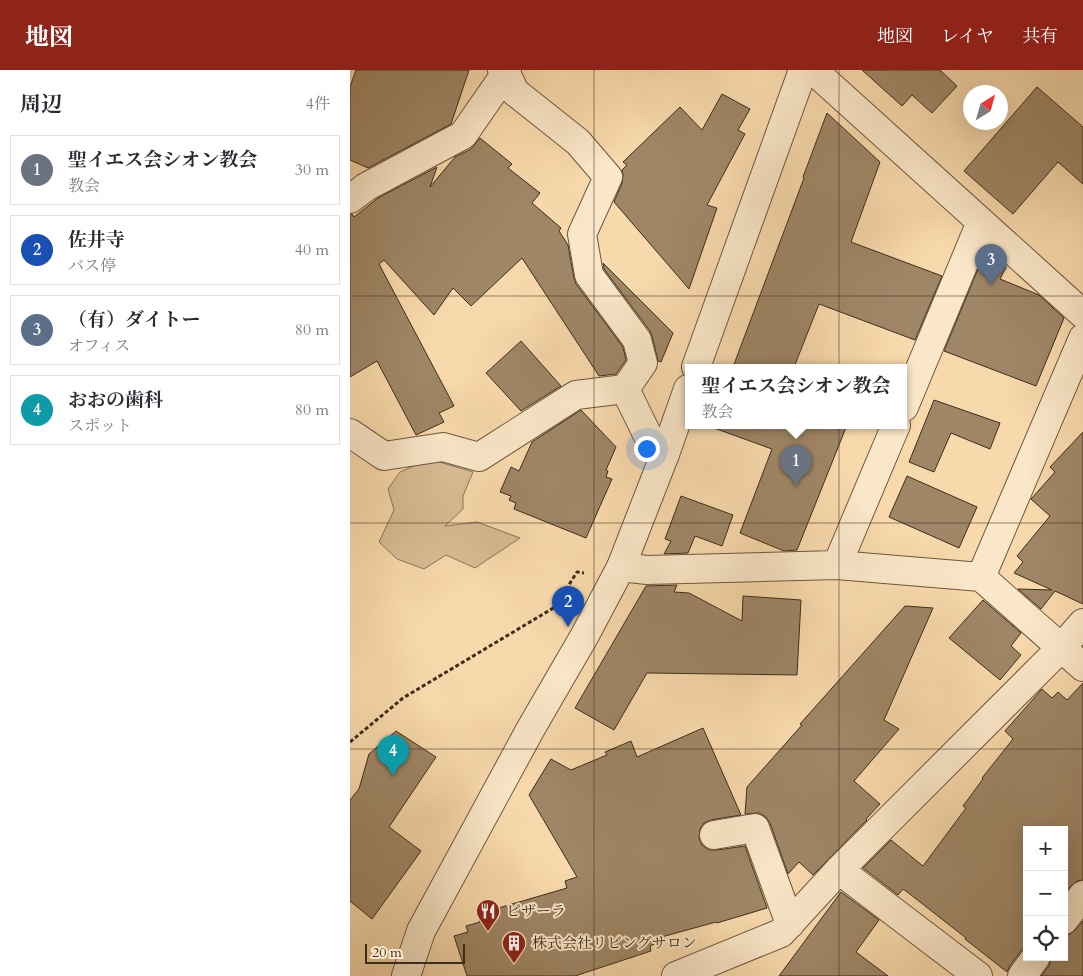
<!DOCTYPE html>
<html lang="ja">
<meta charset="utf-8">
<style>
body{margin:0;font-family:Cardo,"Noto Serif JP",serif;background:#f7f7f7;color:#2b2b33}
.controls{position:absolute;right:15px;bottom:15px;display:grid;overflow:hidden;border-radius:0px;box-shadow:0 5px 20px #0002}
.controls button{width:45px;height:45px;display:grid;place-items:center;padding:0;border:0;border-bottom:1px solid #e1e1e2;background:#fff;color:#2b2b33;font:25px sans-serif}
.compass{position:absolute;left:613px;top:15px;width:45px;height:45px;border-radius:50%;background:#fff;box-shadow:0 5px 20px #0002;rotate:37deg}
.scale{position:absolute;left:15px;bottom:12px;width:100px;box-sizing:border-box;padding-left:5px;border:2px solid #3e2d1b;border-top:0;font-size:14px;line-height:18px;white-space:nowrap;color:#3e2d1b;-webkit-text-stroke:4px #fae6c8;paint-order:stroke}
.you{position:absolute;left:296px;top:378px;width:18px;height:18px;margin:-12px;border:4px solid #fff;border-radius:50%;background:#1a73e8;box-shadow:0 0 0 8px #1a73e833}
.badge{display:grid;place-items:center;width:32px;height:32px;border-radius:50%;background:#8f2418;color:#fff;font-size:16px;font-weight:700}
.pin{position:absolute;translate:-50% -41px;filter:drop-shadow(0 1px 2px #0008)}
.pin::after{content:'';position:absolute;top:26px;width:18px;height:15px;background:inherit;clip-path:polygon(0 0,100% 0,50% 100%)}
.popup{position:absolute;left:335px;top:294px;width:222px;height:65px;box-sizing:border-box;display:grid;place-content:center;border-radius:0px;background:#fff;filter:drop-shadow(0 1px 4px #0005);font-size:16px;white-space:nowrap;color:#7c7c81}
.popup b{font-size:19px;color:#2b2b33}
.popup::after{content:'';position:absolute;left:50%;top:100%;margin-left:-10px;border:10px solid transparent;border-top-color:#fff}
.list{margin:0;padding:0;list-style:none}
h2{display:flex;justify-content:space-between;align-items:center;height:65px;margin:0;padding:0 20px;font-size:21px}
h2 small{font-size:16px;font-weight:400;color:#7c7c81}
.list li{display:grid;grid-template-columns:32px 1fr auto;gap:15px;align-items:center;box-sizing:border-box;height:70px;margin:0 10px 10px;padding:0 10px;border:1px solid #e1e1e2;border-radius:0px}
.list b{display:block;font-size:19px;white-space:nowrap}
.list p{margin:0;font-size:16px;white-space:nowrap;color:#7c7c81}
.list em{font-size:16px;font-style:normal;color:#7c7c81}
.icon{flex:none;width:28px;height:28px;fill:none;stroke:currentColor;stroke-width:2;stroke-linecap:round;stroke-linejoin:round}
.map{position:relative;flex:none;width:733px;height:906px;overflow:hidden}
header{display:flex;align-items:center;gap:30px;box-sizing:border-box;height:70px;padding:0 25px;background:#8f2418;color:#fff}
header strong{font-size:24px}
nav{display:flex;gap:28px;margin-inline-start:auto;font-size:18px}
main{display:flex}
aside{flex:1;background:#fff}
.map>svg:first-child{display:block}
.green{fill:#d8bc93;stroke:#8b7457}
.building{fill:#9f8666;stroke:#3e2d1b}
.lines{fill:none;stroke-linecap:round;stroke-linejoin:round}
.minor-casing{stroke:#6c583f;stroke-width:30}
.tertiary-casing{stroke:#6c583f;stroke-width:30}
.path{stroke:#3e2d1b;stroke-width:3;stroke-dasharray:4 2.5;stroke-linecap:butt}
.minor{stroke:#fae6c8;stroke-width:28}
.tertiary{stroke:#fae6c8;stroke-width:28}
.grid{fill:none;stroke:#3e2d1b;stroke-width:1;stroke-opacity:0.55}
.labels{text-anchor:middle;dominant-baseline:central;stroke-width:4;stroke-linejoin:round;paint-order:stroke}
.poi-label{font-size:15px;fill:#3e2d1b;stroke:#fae6c8;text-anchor:start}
</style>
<header>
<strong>地図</strong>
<nav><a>地図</a><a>レイヤ</a><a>共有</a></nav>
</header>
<main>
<aside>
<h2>周辺<small>4件</small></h2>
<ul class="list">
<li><span class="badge" style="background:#6b7280">1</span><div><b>聖イエス会シオン教会</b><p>教会</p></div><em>30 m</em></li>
<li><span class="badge" style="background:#1a4fb4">2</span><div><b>佐井寺</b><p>バス停</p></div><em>40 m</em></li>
<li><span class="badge" style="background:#5c6f8a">3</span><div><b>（有）ダイトー</b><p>オフィス</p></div><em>80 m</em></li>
<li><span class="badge" style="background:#0f9aa8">4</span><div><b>おおの歯科</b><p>スポット</p></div><em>80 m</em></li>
</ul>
</aside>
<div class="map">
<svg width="733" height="906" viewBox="0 0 733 906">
<rect width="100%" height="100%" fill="#f8d9ab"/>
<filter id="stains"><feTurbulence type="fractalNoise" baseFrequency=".004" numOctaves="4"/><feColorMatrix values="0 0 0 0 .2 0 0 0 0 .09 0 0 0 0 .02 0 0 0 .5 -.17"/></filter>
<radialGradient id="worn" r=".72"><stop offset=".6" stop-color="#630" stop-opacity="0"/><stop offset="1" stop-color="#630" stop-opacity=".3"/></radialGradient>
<!-- green -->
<path class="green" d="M 79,389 L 123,402 L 113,426 L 113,439 L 95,456 L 127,452 L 170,468 L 125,498 L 96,485 L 74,499 L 47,489 L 29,472 L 44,440 L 38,419 L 50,402 Z"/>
<!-- building -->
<path class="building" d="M 6,0 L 119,0 L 101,54 L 18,98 L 0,90 L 0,17 Z
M 512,0 L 590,0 L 607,16 L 582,43 L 562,25 L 552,36 Z
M 687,17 L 733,57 L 733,114 L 708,92 L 663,144 L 614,101 Z
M 372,24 L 400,39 L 388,60 L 395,64 L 357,135 L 367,138 L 339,219 L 264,132 L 272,113 L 273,105 L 272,100 L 277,95 L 273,92 L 330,37 L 352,60 Z
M 477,43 L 530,92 L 501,172 L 592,206 L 565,270 L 469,234 L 444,297 L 383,297 L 454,108 L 453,107 Z
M 130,68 L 162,94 L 158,98 L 190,123 L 182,133 L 211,158 L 209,161 L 218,175 L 224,208 L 226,214 L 273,277 L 276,290 L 266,304 L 249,306 L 172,188 L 121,236 L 103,218 L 84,245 L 34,190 L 29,194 L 104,336 L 89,343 L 94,352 L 66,365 L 27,291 L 0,307 L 0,144 L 2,144 L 4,147 L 28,128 L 87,97 L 80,117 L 105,87 L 121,79 Z
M 633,187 L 656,197 L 650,209 L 689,225 L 714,248 L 686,316 L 594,281 Z
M 253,193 L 323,263 L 311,292 L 308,291 L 302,266 L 300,261 L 254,199 Z
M 171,271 L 211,316 L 171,341 L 136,303 Z
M 584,330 L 650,353 L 640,379 L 601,363 L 584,402 L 559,392 Z
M 231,340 L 266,377 L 256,400 L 258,401 L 256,407 L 262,409 L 236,468 L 164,439 L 166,433 L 159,430 L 161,426 L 150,422 L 161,397 L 169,401 L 182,372 Z
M 365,355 L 497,355 L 447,480 L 434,481 L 390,463 L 422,379 L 364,358 Z
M 733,362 L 733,534 L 705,521 L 691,539 L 668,519 L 702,520 L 664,503 L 673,492 L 667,486 L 700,446 L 681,429 L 705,402 L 700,397 Z
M 557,406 L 627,437 L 609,478 L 539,447 Z
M 331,426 L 383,445 L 372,476 L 345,466 L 338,483 L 314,484 L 321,471 L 315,469 Z
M 327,515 L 324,522 L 339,523 L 392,551 L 393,526 L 451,530 L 447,605 L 297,603 L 264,660 L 225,638 L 296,516 Z
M 633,530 L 671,563 L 661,576 L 671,585 L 650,610 L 599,568 Z
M 555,536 L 583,538 L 534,650 L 549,659 L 504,711 L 530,734 L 516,749 L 517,750 L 463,805 L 449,792 L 438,804 L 420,753 L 416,747 L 409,743 L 395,744 L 397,717 L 452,655 L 450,654 Z
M 733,613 L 733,810 L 727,811 L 721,816 L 714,824 L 714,760 L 677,760 L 677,875 L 673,878 L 659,897 L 657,902 L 615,869 L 616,868 L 556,821 L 553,819 L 548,825 L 513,798 L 541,770 L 573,796 L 616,738 L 613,736 L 633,709 L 632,708 L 663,669 L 655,661 L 692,619 L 702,628 L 708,622 L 717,630 Z
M 353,658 L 391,745 L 361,750 L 354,753 L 350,759 L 349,768 L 352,775 L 359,780 L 367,780 L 395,776 L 417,838 L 367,853 L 366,852 L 308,868 L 309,872 L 300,876 L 301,881 L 225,906 L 117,906 L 104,866 L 118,862 L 116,856 L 130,852 L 128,844 L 217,818 L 215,811 L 227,807 L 179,725 L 201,689 L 221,700 L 257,685 L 255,682 L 281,671 L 287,687 Z
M 46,661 L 86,687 L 39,757 L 71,781 L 22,849 L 0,831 L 0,730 L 9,719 L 19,684 Z
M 491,822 L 529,850 L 506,882 L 538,906 L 429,906 Z
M 733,851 L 733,906 L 691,906 L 699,896 L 701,887 L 714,887 L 714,865 L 720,864 L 726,859 Z"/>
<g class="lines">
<!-- minor casing -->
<g class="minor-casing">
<path id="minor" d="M 463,0 L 733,244
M 0,129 L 16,117 L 113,65 L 156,3 L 157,0
M 275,319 L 297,364 L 315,384
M 554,337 L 631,152
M 0,363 L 34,386 L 93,377 L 129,387 L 226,325 L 275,319 L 293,293 L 287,270 L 239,205 L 232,164 L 258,107 L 228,72 L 165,22 L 156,3 L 152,0
M 487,495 L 546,355
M 271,497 L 297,500 L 487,495 L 631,507 L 733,597
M 631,507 L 733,268
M 364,765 L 405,758 L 440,854
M 489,800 L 628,906
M 714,850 L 733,825
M 326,906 L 431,863 L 489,800 L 711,578 L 733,553
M 672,906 L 686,887"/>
</g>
<!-- tertiary casing -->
<g class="tertiary-casing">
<path id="tertiary" d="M 346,297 L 453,0
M 56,906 L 71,861 L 180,660 L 235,565 L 271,497 L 315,384 L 338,319"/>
</g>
<!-- path -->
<path class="path" d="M 0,672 L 53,628 L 205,537 L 227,502 L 234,503"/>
<!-- minor -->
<use href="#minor" class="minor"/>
<!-- tertiary -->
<use href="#tertiary" class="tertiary"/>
</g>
<!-- grid -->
<path class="grid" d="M 244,0 L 244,906M 489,0 L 489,906M 0,226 L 733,226M 0,453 L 733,453M 0,679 L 733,679"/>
<!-- icons -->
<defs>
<g id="restaurant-pin" transform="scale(1.25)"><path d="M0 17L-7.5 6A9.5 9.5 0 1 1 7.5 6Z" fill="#8f2418" stroke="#fae6c8"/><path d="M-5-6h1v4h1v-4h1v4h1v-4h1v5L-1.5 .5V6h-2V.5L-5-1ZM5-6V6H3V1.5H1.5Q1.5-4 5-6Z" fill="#fff"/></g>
<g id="building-pin" transform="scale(1.25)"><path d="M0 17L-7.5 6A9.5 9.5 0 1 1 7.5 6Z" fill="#8f2418" stroke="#fae6c8"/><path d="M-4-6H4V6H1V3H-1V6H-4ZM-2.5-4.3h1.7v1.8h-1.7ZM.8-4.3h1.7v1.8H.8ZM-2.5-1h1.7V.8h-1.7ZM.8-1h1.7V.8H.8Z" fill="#fff"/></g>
</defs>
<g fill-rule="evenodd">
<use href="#restaurant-pin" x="138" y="841"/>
<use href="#building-pin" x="164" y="873"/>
</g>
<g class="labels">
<!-- poi labels -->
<g class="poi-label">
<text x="156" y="841">ピザーラ</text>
<text x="182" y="873">株式会社リビングサロン</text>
</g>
</g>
<rect width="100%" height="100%" filter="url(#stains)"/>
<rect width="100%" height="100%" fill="url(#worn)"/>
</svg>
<div class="controls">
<button>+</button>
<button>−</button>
<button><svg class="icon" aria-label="locate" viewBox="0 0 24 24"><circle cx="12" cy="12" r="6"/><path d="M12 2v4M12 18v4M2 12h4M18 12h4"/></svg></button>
</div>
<svg class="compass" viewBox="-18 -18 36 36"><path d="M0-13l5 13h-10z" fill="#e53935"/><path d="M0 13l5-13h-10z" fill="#7c7c81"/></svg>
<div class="scale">20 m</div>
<div class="you"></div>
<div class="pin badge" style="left:446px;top:416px;background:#6b7280">1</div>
<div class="popup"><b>聖イエス会シオン教会</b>教会</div>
<div class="pin badge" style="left:218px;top:557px;background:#1a4fb4">2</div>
<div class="pin badge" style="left:641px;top:215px;background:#5c6f8a">3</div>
<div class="pin badge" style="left:43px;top:706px;background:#0f9aa8">4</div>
</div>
</main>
